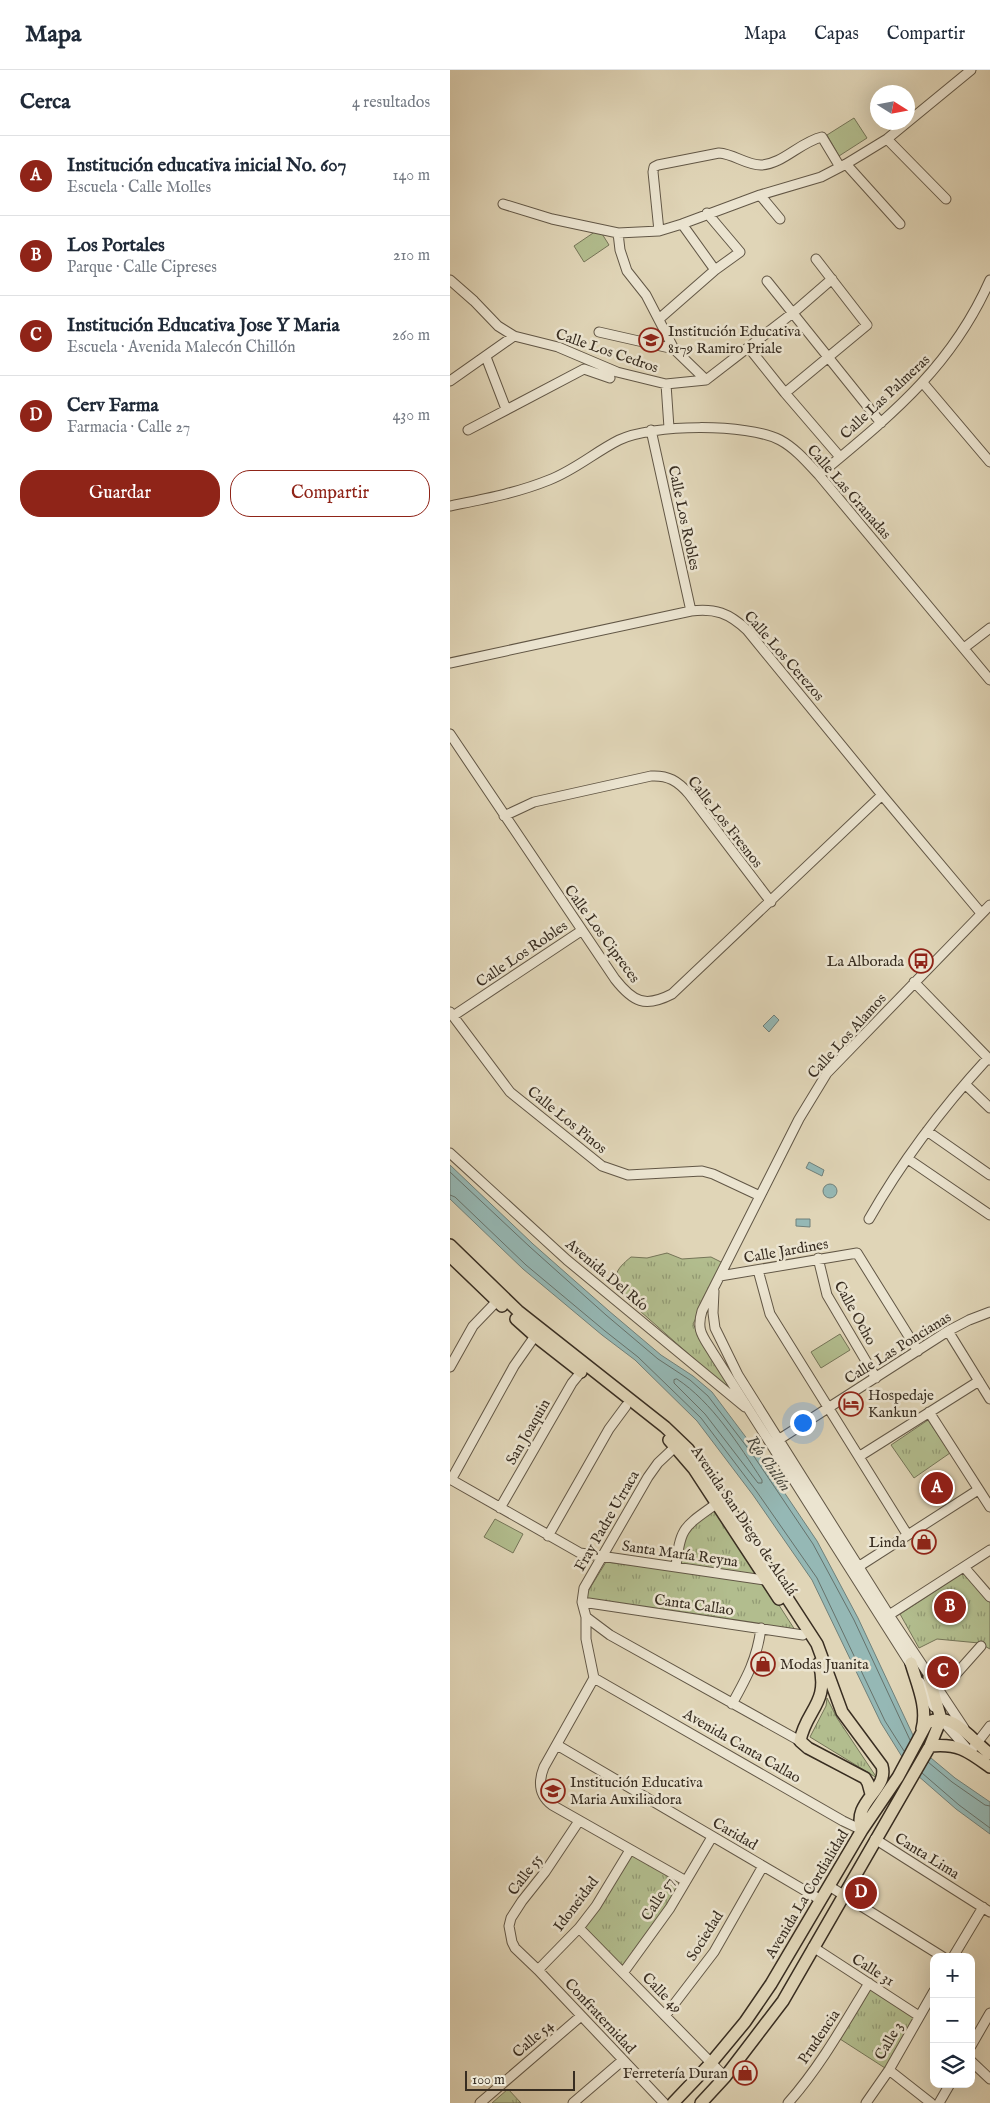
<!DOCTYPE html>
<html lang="es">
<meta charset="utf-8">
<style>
body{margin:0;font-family:"IM FELL English",serif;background:#f2f2f3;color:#1f2937}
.controls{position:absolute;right:15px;bottom:15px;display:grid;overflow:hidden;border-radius:10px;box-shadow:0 5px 20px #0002}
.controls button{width:45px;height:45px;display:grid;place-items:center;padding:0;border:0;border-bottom:1px solid #e0e1e3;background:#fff;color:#1f2937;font:25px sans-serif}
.compass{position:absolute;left:420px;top:15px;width:45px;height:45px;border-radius:50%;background:#fff;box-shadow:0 5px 20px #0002;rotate:101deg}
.scale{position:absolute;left:15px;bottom:12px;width:110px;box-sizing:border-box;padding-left:5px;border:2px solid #382d21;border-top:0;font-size:14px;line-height:18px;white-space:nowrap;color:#382d21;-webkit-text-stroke:4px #ebe4d0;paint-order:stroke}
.you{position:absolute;left:352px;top:1352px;width:18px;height:18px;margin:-12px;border:4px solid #fff;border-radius:50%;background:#1a73e8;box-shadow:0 0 0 8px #1a73e833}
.badge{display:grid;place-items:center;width:32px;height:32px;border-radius:50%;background:#8f2418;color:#fff;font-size:16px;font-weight:700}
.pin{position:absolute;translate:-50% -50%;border:2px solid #fff;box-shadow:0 1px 5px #0006}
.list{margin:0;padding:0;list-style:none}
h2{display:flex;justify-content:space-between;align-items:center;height:65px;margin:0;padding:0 20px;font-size:21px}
h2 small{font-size:16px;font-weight:400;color:#747a83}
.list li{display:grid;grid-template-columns:32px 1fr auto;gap:15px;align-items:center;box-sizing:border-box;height:80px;padding:0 20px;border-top:1px solid #e0e1e3}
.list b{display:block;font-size:19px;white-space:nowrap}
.list p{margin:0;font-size:16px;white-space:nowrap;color:#747a83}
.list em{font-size:16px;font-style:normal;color:#747a83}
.actions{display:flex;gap:10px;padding:15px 20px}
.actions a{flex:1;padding:11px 0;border:1px solid #8f2418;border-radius:20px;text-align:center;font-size:18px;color:#8f2418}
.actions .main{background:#8f2418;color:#fff}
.icon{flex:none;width:28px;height:28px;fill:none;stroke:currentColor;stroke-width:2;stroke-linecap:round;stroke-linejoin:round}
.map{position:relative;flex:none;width:540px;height:2033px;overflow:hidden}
header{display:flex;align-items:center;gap:30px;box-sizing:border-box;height:70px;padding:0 25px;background:#fff;border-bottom:1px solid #e0e1e3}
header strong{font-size:24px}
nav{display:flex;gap:28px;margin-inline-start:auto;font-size:18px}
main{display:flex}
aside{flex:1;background:#fff}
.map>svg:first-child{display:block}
.green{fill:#b2bd8e;stroke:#757558}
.park{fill:url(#park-tufts);stroke:#757558}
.water{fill:#95b8b5;stroke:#70807a}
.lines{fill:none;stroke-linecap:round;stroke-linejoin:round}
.shore{stroke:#66726b;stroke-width:1}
.minor-casing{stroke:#625746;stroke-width:11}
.major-casing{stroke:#382d21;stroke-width:14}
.minor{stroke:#ebe4d0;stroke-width:9}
.major{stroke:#e0d5b7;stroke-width:11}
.labels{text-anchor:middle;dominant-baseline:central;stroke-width:5;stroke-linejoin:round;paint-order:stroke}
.poi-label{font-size:15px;fill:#382d21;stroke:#ebe4d0;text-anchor:start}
.street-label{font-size:15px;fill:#382d21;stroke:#ebe4d0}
.water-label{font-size:16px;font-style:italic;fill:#4b493f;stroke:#ebe4d0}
</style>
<header>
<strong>Mapa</strong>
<nav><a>Mapa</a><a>Capas</a><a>Compartir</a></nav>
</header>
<main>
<aside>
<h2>Cerca<small>4 resultados</small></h2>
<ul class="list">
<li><span class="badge">A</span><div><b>Institución educativa inicial No. 607</b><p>Escuela · Calle Molles</p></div><em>140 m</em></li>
<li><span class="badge">B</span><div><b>Los Portales</b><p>Parque · Calle Cipreses</p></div><em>210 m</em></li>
<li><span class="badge">C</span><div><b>Institución Educativa Jose Y Maria</b><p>Escuela · Avenida Malecón Chillón</p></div><em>260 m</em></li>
<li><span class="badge">D</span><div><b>Cerv Farma</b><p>Farmacia · Calle 27</p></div><em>430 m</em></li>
</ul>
<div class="actions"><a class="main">Guardar</a><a>Compartir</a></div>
</aside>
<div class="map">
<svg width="540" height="2033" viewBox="0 0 540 2033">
<defs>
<pattern id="park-tufts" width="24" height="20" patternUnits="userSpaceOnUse" patternTransform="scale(1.25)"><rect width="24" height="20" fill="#b2bd8e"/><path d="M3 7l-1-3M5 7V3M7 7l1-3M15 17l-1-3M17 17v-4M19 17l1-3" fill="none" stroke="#929a74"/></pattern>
</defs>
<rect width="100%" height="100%" fill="#e0d5b7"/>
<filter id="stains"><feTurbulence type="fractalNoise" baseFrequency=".004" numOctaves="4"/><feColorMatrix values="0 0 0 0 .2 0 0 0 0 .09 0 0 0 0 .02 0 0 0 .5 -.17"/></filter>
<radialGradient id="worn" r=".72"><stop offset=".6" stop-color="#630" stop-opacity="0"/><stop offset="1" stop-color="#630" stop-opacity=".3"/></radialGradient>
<!-- green -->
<path class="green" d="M 404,48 L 417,68 L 389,86 L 377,65 Z
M 149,159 L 159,175 L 134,192 L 124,176 Z
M 390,1264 L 400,1280 L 371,1298 L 361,1282 Z
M 45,1449 L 73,1464 L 63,1483 L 34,1467 Z"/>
<!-- park -->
<path class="park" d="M 217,1183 L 232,1189 L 261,1187 L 273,1193 L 243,1254 L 285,1325 L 173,1226 C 161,1207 165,1200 181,1187 L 197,1188 Z
M 478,1350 L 500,1383 L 464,1408 L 441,1375 Z
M 265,1437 L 311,1506 L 228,1495 L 234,1462 Z
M 156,1492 L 314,1512 L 345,1560 L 137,1530 L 137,1523 Z
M 514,1502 L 540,1530 L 540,1579 L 529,1573 L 487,1569 L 469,1578 L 450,1544 Z
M 377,1628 L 387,1648 L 427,1708 L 360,1667 L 376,1636 Z
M 181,1785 L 231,1812 L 218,1837 L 174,1897 L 132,1856 Z
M 421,1918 L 465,1947 L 435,1998 L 390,1969 Z
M 58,2019 L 71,2033 L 42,2033 Z"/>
<!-- water -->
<path class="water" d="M 324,945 L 329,950 L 319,962 L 313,956 Z
M 359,1092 L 374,1100 L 372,1106 L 356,1098 Z
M 0,1095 L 83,1174 L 159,1241 L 211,1285 L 243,1306 L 262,1322 L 307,1382 L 367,1471 L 408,1548 L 469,1678 L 505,1708 L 540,1732 L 540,1764 L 506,1739 L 459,1698 L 431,1653 L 362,1510 L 303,1425 L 247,1351 L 185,1290 L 152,1265 L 73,1199 L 0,1129 Z
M373 1121a7 7 0 1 1 14 0a7 7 0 1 1-14 0Z
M 346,1149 L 360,1149 L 360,1157 L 346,1156 Z"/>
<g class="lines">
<!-- shore -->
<path class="shore" d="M 0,1102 L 80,1177 L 156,1245 L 208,1289 L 240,1310 L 258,1326 L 303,1385 L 363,1474 L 404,1550 L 460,1670
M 0,1125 L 5,1127 L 76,1195 L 155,1261 L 188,1287 L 251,1348 L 307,1422 L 367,1508 L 435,1651 L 454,1681
M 227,1309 C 262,1332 289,1375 312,1410 L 312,1413 L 308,1413 L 255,1344 L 224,1313 L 224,1310 Z
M 478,1692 L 502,1712 L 535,1735 L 540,1736
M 472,1703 L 509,1735 L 540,1758"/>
<!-- minor casing -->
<g class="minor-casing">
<path id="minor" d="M 437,69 L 496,129
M 396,94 L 450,154
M 310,125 L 330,149
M 53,134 L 102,149 L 168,163 L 209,161 L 232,154 L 310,125 L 371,107 L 396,94 L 437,69 L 521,0
M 232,154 L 265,200
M 209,161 L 203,102 L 204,97 L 208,95 L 269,83 C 284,84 296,95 311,95 C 333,94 350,72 372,67 L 390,97
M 168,163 L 170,180 L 177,201 L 196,225 L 224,279
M 0,210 L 24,231 L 48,256 L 64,266 L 108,277 L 167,302 L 216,314 L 256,310 L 344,242 L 382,209
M 317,211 L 431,353
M 209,249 L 265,200 L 290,182 L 257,143
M 149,262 L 224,279 L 256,310
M 299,278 L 335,323 L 390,387
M 36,287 L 56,339
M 0,311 L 64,266
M 473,313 L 540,392
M 216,314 L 219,358
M 335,323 L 417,255 L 366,189
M 18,360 L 134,299 L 160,308
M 201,360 L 241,541
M 369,405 C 441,345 501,298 540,210
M 0,436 C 34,429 67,423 99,410 C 125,400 145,382 169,370 C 202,354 297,353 330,370 C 345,378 357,392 369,405 L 540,610
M 514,578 L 540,558
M 0,593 L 241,541 C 265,538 279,543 297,560 L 432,725 L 531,843
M 0,664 L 165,909 C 183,932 195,938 222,924 L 432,725
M 54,746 L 84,732 L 201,706 C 218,705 228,711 239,724 L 321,832
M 464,912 L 540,990
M 0,942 L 60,1022 L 152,1096 L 178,1105 L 252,1101 L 263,1104 L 310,1126
M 3,946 L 131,861
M 515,1014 L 540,1038
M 477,1061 L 540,1105
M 0,1083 L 117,1190 L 295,1337
M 458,1089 L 540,1145
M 419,1149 C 452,1091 493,1037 538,988
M 368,1188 L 377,1225 L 426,1308
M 308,1200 L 320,1244 L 457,1464
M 270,1206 L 407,1183 L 468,1281
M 264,1221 L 263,1243 L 265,1258 L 288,1305 L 439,1545 L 514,1658
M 498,1261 L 540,1329
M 0,1297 L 23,1256 L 47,1231
M 479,1342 L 540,1437
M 325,1372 L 498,1261 L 519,1250 L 540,1242
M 225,1377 L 208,1393 L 198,1407 L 134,1518 L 132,1532 L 136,1547 L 136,1569 L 144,1608 L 94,1697 C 88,1712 89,1725 102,1735 L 236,1811
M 410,1386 L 529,1311
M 0,1409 L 130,1483 L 321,1511
M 1,1410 L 64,1296 L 85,1266
M 50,1438 L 122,1313 L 131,1302
M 98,1466 L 159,1359 L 176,1336
M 226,1497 C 230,1457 234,1457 266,1434
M 408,1497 L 528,1420
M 514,1497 L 540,1527
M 132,1532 L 353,1565
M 439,1545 L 540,1480
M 136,1547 L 160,1565 L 350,1671
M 463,1598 L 263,1283 C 253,1266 246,1261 252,1241 L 349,1049 L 377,1003 L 540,835
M 144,1608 L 393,1751 L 412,1760
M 470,1612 L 484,1637
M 486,1618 L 507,1603 L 531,1576
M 282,1634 C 297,1607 307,1589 311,1558
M 491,1649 L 520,1682 L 540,1656
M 107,1675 L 371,1830
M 129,1751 L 95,1802 L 72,1831 L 61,1848 L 59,1856 L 62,1872 L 65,1878 L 88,1900 L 214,2033
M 425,1769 L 540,1842
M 379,1816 L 493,1887
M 129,1858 L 275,2007
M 363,1877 L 469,1946
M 503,1887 L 533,1837
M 88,1900 L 129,1858 L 146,1836 L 180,1780
M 173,1903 L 220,1838 L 262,1767
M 215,1946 L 264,1882 L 313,1796
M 521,1976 L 540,1943
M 521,1991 L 540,2009
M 439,2000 L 481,2033
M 30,2033 L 131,1946
M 123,2033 L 173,1990
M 338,2033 C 370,1997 394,1954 419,1913
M 416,2033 L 439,2000 L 484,1921
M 489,2033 L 500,2014"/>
</g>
<!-- major casing -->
<g class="major-casing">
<path id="major" d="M 0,1175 L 68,1241 L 215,1357 L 238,1379 L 274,1431 L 367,1574 L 392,1642 L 432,1696 C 439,1720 401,1732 412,1760
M 0,1186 L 52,1236
M 66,1249 L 85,1266 L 131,1302
M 219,1370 L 244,1399 L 329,1529
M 369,1593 C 380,1634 356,1639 350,1671 L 358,1678 L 415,1708 L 418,1713 L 421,1724
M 461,1593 C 467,1614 478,1637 472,1659
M 480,1676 C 508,1673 518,1681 540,1697
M 223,2033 L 261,1993 L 295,1952 L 321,1914 L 412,1760 L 448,1707 L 477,1653 C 502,1639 522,1671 540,1684
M 251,2033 L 275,2007 L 333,1931 L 480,1676 L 491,1649 L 479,1607"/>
</g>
<!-- minor -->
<use href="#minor" class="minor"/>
<!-- major -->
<use href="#major" class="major"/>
</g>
<!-- icons -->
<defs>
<g id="school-ring" transform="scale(1.25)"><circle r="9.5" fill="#ebe4d0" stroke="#8f2418" stroke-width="1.5"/><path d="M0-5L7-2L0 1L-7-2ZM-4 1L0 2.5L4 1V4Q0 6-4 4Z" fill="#8f2418"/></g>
<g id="bus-ring" transform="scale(1.25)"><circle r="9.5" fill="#ebe4d0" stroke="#8f2418" stroke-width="1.5"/><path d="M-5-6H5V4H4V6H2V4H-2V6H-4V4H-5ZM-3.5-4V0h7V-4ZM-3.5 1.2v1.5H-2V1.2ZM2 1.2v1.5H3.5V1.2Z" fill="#8f2418"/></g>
<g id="hotel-ring" transform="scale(1.25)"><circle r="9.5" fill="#ebe4d0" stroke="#8f2418" stroke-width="1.5"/><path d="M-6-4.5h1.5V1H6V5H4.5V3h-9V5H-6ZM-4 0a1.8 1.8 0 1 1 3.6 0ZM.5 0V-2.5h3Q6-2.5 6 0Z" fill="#8f2418"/></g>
<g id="shop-ring" transform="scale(1.25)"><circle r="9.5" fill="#ebe4d0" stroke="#8f2418" stroke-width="1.5"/><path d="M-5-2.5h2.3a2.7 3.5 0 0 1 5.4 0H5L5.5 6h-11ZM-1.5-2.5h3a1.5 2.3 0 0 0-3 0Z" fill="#8f2418"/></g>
</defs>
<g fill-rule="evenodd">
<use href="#school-ring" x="201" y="270"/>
<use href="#bus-ring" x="471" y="891"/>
<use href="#hotel-ring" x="401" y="1334"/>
<use href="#shop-ring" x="474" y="1472"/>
<use href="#shop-ring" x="313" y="1594"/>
<use href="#school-ring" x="103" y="1721"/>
<use href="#shop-ring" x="295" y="2003"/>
</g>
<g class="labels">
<!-- poi labels -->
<g class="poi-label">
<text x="218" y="261">Institución Educativa<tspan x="218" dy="17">8179 Ramiro Priale</tspan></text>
<text x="454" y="891" text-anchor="end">La Alborada</text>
<text x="418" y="1325">Hospedaje<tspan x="418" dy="17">Kankun</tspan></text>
<text x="456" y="1472" text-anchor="end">Linda</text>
<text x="330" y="1594">Modas Juanita</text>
<text x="120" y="1712">Institución Educativa<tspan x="120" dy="17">Maria Auxiliadora</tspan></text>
<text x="278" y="2003" text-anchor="end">Ferretería Duran</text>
</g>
<!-- street labels -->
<g class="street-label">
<text transform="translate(157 281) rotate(19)">Calle Los Cedros</text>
<text transform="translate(435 327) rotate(-43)">Calle Las Palmeras</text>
<text transform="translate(399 422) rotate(49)">Calle Las Granadas</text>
<text transform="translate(234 448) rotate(78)">Calle Los Robles</text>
<text transform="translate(334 586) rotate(49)">Calle Los Cerezos</text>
<text transform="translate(275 752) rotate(52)">Calle Los Fresnos</text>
<text transform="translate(152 864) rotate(54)">Calle Los Cipreces</text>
<text transform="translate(72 884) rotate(-34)">Calle Los Robles</text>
<text transform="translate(397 966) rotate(-48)">Calle Los Alamos</text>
<text transform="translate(117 1050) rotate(39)">Calle Los Pinos</text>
<text transform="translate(336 1181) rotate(-10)">Calle Jardines</text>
<text transform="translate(157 1205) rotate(40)">Avenida Del Río</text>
<text transform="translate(405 1243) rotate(61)">Calle Ocho</text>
<text transform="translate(448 1278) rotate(-32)">Calle Las Poncianas</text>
<text transform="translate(78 1362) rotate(-60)">San Joaquin</text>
<text transform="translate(157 1451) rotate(-60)">Fray Padre Urraca</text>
<text transform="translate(294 1451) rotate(56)">Avenida San Diego de Alcalá</text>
<text transform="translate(230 1484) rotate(8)">Santa María Reyna</text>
<text transform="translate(244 1535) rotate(8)">Canta Callao</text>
<text transform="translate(292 1676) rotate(30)">Avenida Canta Callao</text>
<text transform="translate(285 1764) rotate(30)">Caridad</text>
<text transform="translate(477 1786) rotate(32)">Canta Lima</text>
<text transform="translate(75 1805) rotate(-53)">Calle 55</text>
<text transform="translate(357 1824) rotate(-59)">Avenida La Cordialidad</text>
<text transform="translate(208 1829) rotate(-58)">Calle 57</text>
<text transform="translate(126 1834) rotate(-53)">Idoneidad</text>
<text transform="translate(255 1866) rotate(-58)">Sociedad</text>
<text transform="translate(423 1900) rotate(32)">Calle 31</text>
<text transform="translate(212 1923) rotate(46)">Calle 49</text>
<text transform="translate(150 1946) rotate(47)">Confraternidad</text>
<text transform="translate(369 1967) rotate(-56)">Prudencia</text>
<text transform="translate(83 1969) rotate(-41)">Calle 54</text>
<text transform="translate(439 1971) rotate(-60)">Calle 3</text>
</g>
<!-- water labels -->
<g class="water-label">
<text transform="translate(318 1394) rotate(55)">Río Chillón</text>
</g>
</g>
<rect width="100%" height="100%" filter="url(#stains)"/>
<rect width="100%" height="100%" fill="url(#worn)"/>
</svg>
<div class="controls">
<button>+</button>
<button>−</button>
<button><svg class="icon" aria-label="layers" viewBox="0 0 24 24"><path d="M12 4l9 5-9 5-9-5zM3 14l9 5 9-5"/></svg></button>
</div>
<svg class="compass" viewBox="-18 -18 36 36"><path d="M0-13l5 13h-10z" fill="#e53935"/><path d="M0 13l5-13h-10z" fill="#747a83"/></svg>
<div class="scale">100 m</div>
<div class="you"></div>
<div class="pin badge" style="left:487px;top:1418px">A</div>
<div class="pin badge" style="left:500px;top:1537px">B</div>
<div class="pin badge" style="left:493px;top:1602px">C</div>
<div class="pin badge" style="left:411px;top:1823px">D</div>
</div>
</main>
